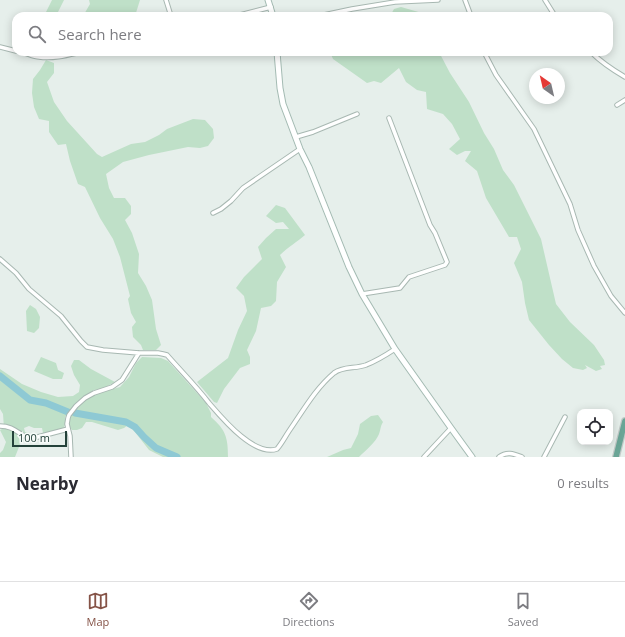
<!DOCTYPE html>
<style>
body{margin:0;font-family:"Open Sans",sans-serif;background:#f2f2f3;color:#2b2b33}
.controls{position:absolute;right:12px;bottom:12px;display:grid;overflow:hidden;border-radius:8px;box-shadow:0 2px 10px #0003}
.controls button{width:36px;height:36px;display:grid;place-items:center;padding:0;border:0;border-bottom:1px solid #e1e1e2;background:#fff;color:#2b2b33;font:20px sans-serif}
.compass{position:absolute;left:529px;top:68px;width:36px;height:36px;border-radius:50%;background:#fff;box-shadow:0 2px 10px #0003;rotate:326deg}
.scale{position:absolute;left:12px;bottom:10px;width:55px;box-sizing:border-box;padding-left:4px;border:2px solid #24423a;border-top:0;font-size:11px;line-height:14px;white-space:nowrap;color:#24423a;-webkit-text-stroke:3px #f7fbf9;paint-order:stroke}
.list{margin:0;padding:0;list-style:none}
h2{display:flex;justify-content:space-between;align-items:center;height:52px;margin:0;padding:0 16px;font-size:17px}
h2 small{font-size:13px;font-weight:400;color:#7c7c81}
.icon{flex:none;width:22px;height:22px;fill:none;stroke:currentColor;stroke-width:2;stroke-linecap:round;stroke-linejoin:round}
.map{position:relative;flex:none;width:625px;height:457px;overflow:hidden}
.search{position:absolute;background:#fff;box-shadow:0 2px 10px #0003;left:12px;right:12px;top:12px;height:44px;display:flex;align-items:center;gap:10px;box-sizing:border-box;padding:0 14px;border-radius:12px;color:#7c7c81;font-size:15px}
.sheet{height:124px;background:#fff}
nav{display:flex;justify-content:space-around;align-items:center;box-sizing:border-box;height:56px;border-top:1px solid #e1e1e2;background:#fff;font-size:11px;color:#7c7c81}
nav a{display:grid;justify-items:center;gap:2px}
nav .on{color:#855347}
.map>svg:first-child{display:block}
.green{fill:#bfe0c8}
.lines{fill:none;stroke-linecap:round;stroke-linejoin:round}
.river{stroke:#8ec9d4;stroke-width:7}
.street-casing{stroke:#a8b8b2;stroke-width:5.5}
.secondary-casing{stroke:#a4bbb3;stroke-width:7}
.primary-casing{stroke:#c2cac8;stroke-width:8}
.street{stroke:#fff;stroke-width:3.5}
.secondary{stroke:#fff;stroke-width:5}
.primary{stroke:#6aa596;stroke-width:5.5}
</style>
<div class="map">
<svg width="625" height="457" viewBox="0 0 625 457">
<rect width="100%" height="100%" fill="#e6efeb"/>
<!-- green -->
<path class="green" d="M 52,0 L 64,0 L 56,16 L 45,16 L 46,12 Z
M 89,0 L 140,0 L 135,16 L 83,16 L 90,4 Z
M 401,7 L 422,13 L 423,16 L 390,16 L 394,9 Z
M 330,52 L 439,52 L 450,73 L 469,102 L 484,133 L 494,149 L 503,170 L 514,185 L 541,239 L 556,304 L 570,322 L 594,345 L 604,360 L 605,365 L 600,366 L 602,369 L 596,371 L 585,365 L 587,368 L 583,370 L 573,368 L 562,359 L 549,345 L 529,320 L 525,303 L 522,282 L 514,263 L 521,249 L 517,237 L 509,237 L 486,198 L 477,171 L 465,161 L 471,151 L 465,151 L 457,155 L 449,149 L 460,139 L 452,124 L 443,114 L 427,109 L 426,92 L 417,90 L 406,82 L 399,68 L 381,83 L 374,81 L 367,83 L 333,59 Z
M 46,60 L 54,63 L 54,73 L 47,82 L 54,102 L 67,121 L 97,154 L 102,157 L 131,144 L 145,142 L 159,135 L 167,129 L 193,119 L 205,120 L 213,129 L 214,138 L 208,146 L 200,148 L 188,147 L 149,155 L 123,162 L 106,174 L 109,188 L 114,198 L 125,198 L 131,206 L 131,214 L 125,220 L 132,233 L 139,254 L 138,273 L 146,286 L 152,300 L 156,329 L 161,345 L 156,350 L 143,350 L 141,345 L 133,337 L 132,327 L 136,322 L 131,313 L 128,299 L 130,296 L 120,257 L 113,239 L 100,218 L 85,187 L 78,184 L 70,161 L 66,144 L 58,145 L 49,132 L 49,121 L 39,119 L 34,107 L 32,93 L 33,79 L 40,70 Z
M 276,205 L 285,208 L 305,235 C 297,242 288,247 280,255 L 286,267 L 277,282 L 276,301 L 271,306 L 261,308 L 256,331 L 247,350 L 250,357 L 250,364 L 240,368 L 224,389 L 217,403 L 214,402 L 197,382 L 228,358 L 238,330 L 247,311 L 244,296 L 236,288 L 244,277 L 262,259 L 258,247 L 266,238 L 276,229 L 289,229 L 283,222 L 276,223 L 266,216 Z
M 30,305 L 36,309 L 40,317 L 39,328 L 34,333 L 27,331 L 26,311 Z
M 41,357 L 56,363 L 58,370 L 64,373 L 62,379 L 53,379 L 34,371 Z
M 142,357 L 161,358 L 168,361 L 206,403 L 211,413 L 211,417 C 226,430 228,438 228,457 L 163,457 L 149,450 L 135,432 L 128,425 L 124,428 L 118,430 L 92,422 L 86,422 L 82,428 L 77,430 L 72,430 L 69,426 L 69,418 L 80,404 L 88,398 L 95,394 L 120,387 L 129,377 L 136,363 Z
M 74,360 L 79,360 L 91,369 L 115,382 L 102,389 L 94,390 L 78,401 L 65,417 L 65,424 L 63,430 L 43,433 L 42,428 L 34,428 L 29,426 L 24,428 L 25,432 L 30,433 L 30,437 L 29,440 L 21,442 L 15,457 L 0,457 L 0,453 L 3,450 L 6,442 L 0,430 L 4,428 L 3,414 L 0,409 L 0,369 L 22,384 L 41,392 L 58,397 L 73,396 L 79,392 L 80,385 L 74,375 L 71,366 Z
M 378,415 L 383,422 C 380,427 381,429 379,434 C 376,442 365,451 359,457 L 327,457 L 343,450 L 351,448 L 358,434 L 360,424 L 371,416 Z"/>
<g class="lines">
<!-- river -->
<path class="river" d="M 0,376 L 30,400 L 46,403 L 68,412
M 75,413 L 126,422 L 135,427 L 144,437 L 156,448 L 177,457"/>
<!-- street casing -->
<g class="street-casing">
<path id="street" d="M 166,0 L 171,16
M 465,0 L 471,16
M 545,0 L 555,16
M 236,16 L 271,7
M 319,16 L 352,9 L 395,2 L 438,0
M 0,47 L 16,51
M 21,52 C 27,53 33,57 39,57 C 54,59 68,55 81,52
M 484,52 L 496,75 L 534,129 L 570,204 L 578,230 L 594,266 L 611,296 L 625,313
M 591,52 C 601,62 613,70 625,77
M 617,105 L 625,100
M 296,137 L 313,132 L 357,114
M 213,213 L 221,209 L 231,201 L 243,188 L 300,149
M 0,259 L 16,273 L 29,289 L 61,316 L 81,341 L 87,347 L 103,350 L 139,353 L 158,353 L 163,354 L 167,355 C 181,371 196,386 209,403 C 222,418 254,457 277,449 C 282,443 285,437 289,431 C 303,411 315,389 334,373 C 343,366 355,369 366,365 C 376,361 386,355 395,349
M 362,294 L 400,288 L 409,277 L 445,265 L 447,262 L 435,233 L 430,225 L 389,118
M 0,426 C 14,426 18,434 30,439 L 68,429
M 71,457 L 70,436 L 67,424 L 68,418 L 69,415 L 76,406 L 85,398 L 94,393 L 112,387 L 122,380 L 139,353
M 424,457 L 451,428
M 499,457 C 507,451 514,454 522,457
M 544,457 L 565,417"/>
</g>
<!-- secondary casing -->
<g class="secondary-casing">
<path id="secondary" d="M 268,0 L 273,16
M 277,52 L 280,88 L 283,104 L 300,149 L 309,167 L 349,267 L 362,294 L 395,349 L 451,428 L 472,457"/>
</g>
<!-- primary casing -->
<g class="primary-casing">
<path id="primary" d="M 616,457 L 625,421"/>
</g>
<!-- street -->
<use href="#street" class="street"/>
<!-- secondary -->
<use href="#secondary" class="secondary"/>
<!-- primary -->
<use href="#primary" class="primary"/>
</g>
</svg>
<div class="controls">
<button><svg class="icon" aria-label="locate" viewBox="0 0 24 24"><circle cx="12" cy="12" r="6"/><path d="M12 2v4M12 18v4M2 12h4M18 12h4"/></svg></button>
</div>
<svg class="compass" viewBox="-18 -18 36 36"><path d="M0-13l5 13h-10z" fill="#e53935"/><path d="M0 13l5-13h-10z" fill="#7c7c81"/></svg>
<div class="scale">100 m</div>
<div class="search"><svg class="icon" aria-label="search" viewBox="0 0 24 24"><circle cx="10" cy="10" r="6"/><path d="M15 15l6 6"/></svg>Search here</div>
</div>
<section class="sheet">
<h2>Nearby<small>0 results</small></h2>
<ul class="list">
</ul>
</section>
<nav>
<a class="on"><svg class="icon" aria-label="map" viewBox="0 0 24 24"><path d="M3 6l6-2 6 2 6-2v14l-6 2-6-2-6 2zM9 4v14M15 6v14"/></svg>Map</a>
<a><svg class="icon" aria-label="directions" viewBox="0 0 24 24"><path d="M12 3l9 9-9 9-9-9zM9 14v-3h6M13 9l2 2-2 2"/></svg>Directions</a>
<a><svg class="icon" aria-label="saved" viewBox="0 0 24 24"><path d="M7 4h10v16l-5-4-5 4z"/></svg>Saved</a>
</nav>
